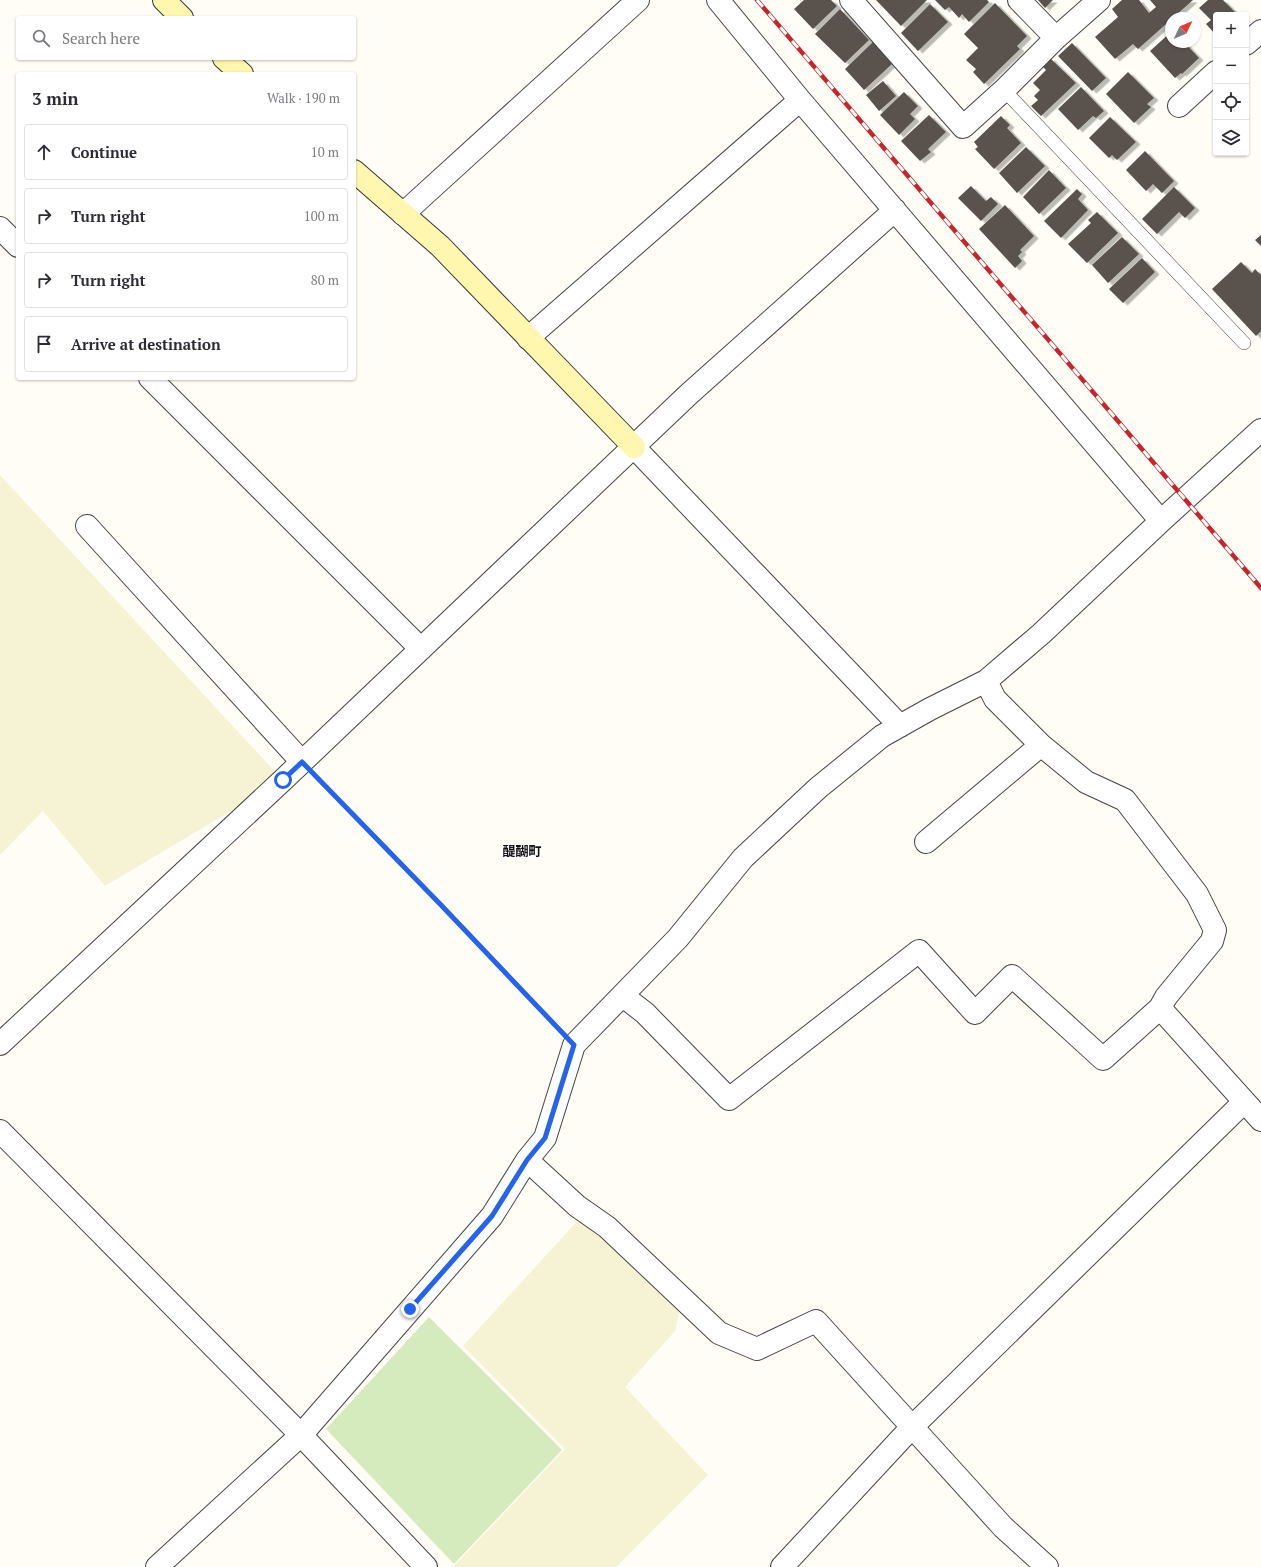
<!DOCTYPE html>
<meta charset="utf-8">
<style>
body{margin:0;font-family:"PT Serif","Noto Sans JP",serif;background:#f2f2f3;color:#2b2b33}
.controls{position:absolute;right:12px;top:12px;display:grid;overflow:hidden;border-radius:4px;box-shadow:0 1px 3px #0004}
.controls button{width:36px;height:36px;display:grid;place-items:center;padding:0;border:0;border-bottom:1px solid #e1e1e2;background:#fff;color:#2b2b33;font:20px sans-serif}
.compass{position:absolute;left:1165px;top:12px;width:36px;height:36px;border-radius:50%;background:#fff;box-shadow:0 1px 3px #0004;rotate:46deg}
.stop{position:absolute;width:12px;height:12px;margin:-9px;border:3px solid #2563eb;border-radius:50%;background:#fff}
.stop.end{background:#2563eb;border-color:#fff;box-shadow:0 1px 4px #0008}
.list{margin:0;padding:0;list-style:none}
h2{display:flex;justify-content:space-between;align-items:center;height:52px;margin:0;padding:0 16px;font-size:17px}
h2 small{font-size:13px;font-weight:400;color:#7c7c81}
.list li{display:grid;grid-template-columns:26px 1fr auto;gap:12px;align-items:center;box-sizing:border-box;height:56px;margin:0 8px 8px;padding:0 8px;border:1px solid #e1e1e2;border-radius:4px}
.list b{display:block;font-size:15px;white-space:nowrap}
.list em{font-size:13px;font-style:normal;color:#7c7c81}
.icon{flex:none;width:22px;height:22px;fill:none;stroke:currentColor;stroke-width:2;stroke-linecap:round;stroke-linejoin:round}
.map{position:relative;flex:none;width:1261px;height:1567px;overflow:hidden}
.search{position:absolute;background:#fff;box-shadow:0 1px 3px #0004;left:16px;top:16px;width:340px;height:44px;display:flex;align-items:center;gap:10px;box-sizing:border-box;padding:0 14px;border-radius:4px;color:#7c7c81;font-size:15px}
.panel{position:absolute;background:#fff;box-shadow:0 1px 3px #0004;left:16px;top:72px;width:340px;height:308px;border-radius:4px}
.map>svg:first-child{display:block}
.farmland{fill:#f6f3d4}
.green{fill:#d5ebbd}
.building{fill:#5a524d;filter:url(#shadow)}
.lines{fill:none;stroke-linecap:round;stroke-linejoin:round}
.lane-casing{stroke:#444;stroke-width:14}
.street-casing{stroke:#444;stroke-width:24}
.secondary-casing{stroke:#333;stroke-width:24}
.path{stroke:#333;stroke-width:2.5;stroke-dasharray:4 2;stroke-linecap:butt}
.lane{stroke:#fff;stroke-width:13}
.street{stroke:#fff;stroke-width:22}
.secondary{stroke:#fff6b0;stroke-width:22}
.rail-casing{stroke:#c4262e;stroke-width:4.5}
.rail{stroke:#fff;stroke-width:3;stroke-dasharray:9;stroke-linecap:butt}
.route{stroke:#2563eb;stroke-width:5}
.labels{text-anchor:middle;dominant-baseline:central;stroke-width:4;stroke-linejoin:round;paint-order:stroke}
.neighbourhood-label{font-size:13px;font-weight:bold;fill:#111;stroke:#fff}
</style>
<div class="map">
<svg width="1261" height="1567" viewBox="0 0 1261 1567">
<defs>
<filter id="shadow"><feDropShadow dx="4.5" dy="2.5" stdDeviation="0" flood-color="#0004"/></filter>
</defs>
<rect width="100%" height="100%" fill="#fffdf5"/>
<!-- farmland -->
<path class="farmland" d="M 0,475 L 283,780 L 105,886 L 43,811 L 0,855 Z
M 581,1217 L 681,1306 L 675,1331 L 625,1387 L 708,1475 L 616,1567 L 453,1567 L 565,1449 L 463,1346 Z"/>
<!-- green -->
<path class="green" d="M 429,1317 L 562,1450 L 454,1564 L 326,1429 Z"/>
<!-- building -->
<path class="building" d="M 804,0 L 831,0 L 837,6 L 813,29 L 794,9 Z
M 876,0 L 927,0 L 901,26 Z
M 935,0 L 987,0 L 989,2 L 969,22 L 962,14 L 959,18 L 949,7 L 945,10 Z
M 1038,0 L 1053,0 L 1045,8 Z
M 1122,0 L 1139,0 L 1149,13 L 1156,7 L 1150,0 L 1193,0 L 1138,49 L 1133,44 L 1115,59 L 1095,37 L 1118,17 L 1112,9 Z
M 1208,0 L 1223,0 L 1238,15 L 1216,15 L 1216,35 L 1206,24 L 1211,20 L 1199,8 Z
M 995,3 L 1027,36 L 1017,46 L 1020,49 L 984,84 L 973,72 L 976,69 L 966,60 L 978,48 L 964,34 Z
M 930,4 L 948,22 L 918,51 L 901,33 Z
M 840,9 L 869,40 L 845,63 L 815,34 Z
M 1171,32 L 1171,42 L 1184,42 L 1199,58 L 1182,74 L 1181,73 L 1175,78 L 1150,51 Z
M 873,42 L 893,63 L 864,90 L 845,69 Z
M 1072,43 L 1106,78 L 1092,91 L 1058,56 Z
M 1050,58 L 1076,83 L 1041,116 L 1031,106 L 1038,100 L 1034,96 L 1040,90 L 1033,83 L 1046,70 L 1042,66 Z
M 1128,72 L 1154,98 L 1147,104 L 1151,107 L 1134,123 L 1106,94 Z
M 883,81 L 896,96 L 879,111 L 866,95 Z
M 1081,87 L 1104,111 L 1096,118 L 1093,116 L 1078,130 L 1058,109 Z
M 904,92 L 918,106 L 910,114 L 915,119 L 899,135 L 880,115 Z
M 929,115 L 946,132 L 928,149 L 931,152 L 920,161 L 901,141 Z
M 1001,116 L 1010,125 L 1007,128 L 1021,143 L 994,169 L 975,149 L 978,147 L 974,142 Z
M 1110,117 L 1136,142 L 1117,160 L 1112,155 L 1109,158 L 1089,138 Z
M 1026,147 L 1045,166 L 1017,193 L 999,173 Z
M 1145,151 L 1174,181 L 1162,193 L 1153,184 L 1146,191 L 1126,170 Z
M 1049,170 L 1066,188 L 1039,214 L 1023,197 Z
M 971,186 L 986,201 L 991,197 L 998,204 L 981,221 L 958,198 Z
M 1174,187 L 1195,208 L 1185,218 L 1179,212 L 1157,234 L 1142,219 Z
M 1077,189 L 1082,194 L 1078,199 L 1088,210 L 1061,238 L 1044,221 Z
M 1005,205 L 1034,236 L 1020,250 L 1022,252 L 1018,256 L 1022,261 L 1015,268 L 979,229 Z
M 1097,212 L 1118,233 L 1087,263 L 1068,244 L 1091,223 L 1088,220 Z
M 1261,235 L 1261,246 L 1255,240 Z
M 1122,237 L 1139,254 L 1108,283 L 1092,265 Z
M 1142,258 L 1155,272 L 1123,303 L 1109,289 Z
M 1241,262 L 1252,273 L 1255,269 L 1261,275 L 1261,331 L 1256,336 L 1212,289 Z"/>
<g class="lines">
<!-- lane casing -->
<g class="lane-casing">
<path id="lane" d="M 1004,90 L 1244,343"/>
</g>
<!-- street casing -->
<g class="street-casing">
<path id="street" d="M 718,0 L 800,100 L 1161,521
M 851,0 L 963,127 L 1004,90 L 1056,38 L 1099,0
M 1019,0 L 1056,38
M 1246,44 L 1261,31
M 1179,106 L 1216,72
M 403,214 L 638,0
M 0,228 L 18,246
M 528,338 L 800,100
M 150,378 L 421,649
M 634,447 L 900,726
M 87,526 L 302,762
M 986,681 L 995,699 L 1041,745 L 1086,782 L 1125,800 L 1197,894 L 1215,930 L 1212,941 L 1166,997 L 1160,1008 L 1261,1120
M 926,842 L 1041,745
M 623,996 L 645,1013 L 729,1099 L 919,951 L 975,1013 L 1012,976 L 1103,1059 L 1160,1008
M 0,1044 L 283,780 L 689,394 L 895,210
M 0,1131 L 301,1435 L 426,1567
M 527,1160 L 577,1206 L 607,1227 L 719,1333 L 757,1349 L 816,1321 L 1003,1527 L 1047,1567
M 157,1567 L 301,1435 L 492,1216 L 527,1160 L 545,1138 L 574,1045 L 678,938 L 743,858 L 818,788 L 882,736 L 930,709 L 986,681 L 1041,634 L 1161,521 L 1261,430
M 782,1567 L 912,1427 L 1244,1102"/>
</g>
<!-- secondary casing -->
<g class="secondary-casing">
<path id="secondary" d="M 164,0 L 182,18
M 224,58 L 242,74
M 354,171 L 440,246 L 634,447"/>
</g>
<!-- path -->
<path class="path" d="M 319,780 L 441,905 L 556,1027"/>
<!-- lane -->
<use href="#lane" class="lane"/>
<!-- street -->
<use href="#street" class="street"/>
<!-- secondary -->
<use href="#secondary" class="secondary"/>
<!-- rail casing -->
<g class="rail-casing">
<path id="rail" d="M 757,0 L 1261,588"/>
</g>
<!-- rail -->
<use href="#rail" class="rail"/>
</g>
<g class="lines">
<!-- route -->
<path class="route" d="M 283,780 L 302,762 L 441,905 L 574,1045 L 545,1138 L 527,1160 L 492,1216 L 410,1309"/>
</g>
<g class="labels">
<!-- neighbourhood labels -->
<g class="neighbourhood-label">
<text x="522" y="851">醍醐町</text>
</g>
</g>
</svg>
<div class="controls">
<button>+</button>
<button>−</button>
<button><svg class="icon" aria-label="locate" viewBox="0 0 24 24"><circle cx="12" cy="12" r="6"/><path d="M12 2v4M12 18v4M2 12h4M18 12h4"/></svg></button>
<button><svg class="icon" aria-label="layers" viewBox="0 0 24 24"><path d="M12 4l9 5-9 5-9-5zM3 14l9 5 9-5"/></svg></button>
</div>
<svg class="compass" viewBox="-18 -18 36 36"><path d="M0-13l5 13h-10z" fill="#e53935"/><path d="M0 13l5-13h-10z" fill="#7c7c81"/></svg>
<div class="stop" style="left:283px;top:780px"></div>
<div class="stop end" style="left:410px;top:1309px"></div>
<div class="search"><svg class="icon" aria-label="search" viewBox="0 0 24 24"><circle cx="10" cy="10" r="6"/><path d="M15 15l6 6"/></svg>Search here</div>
<section class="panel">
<h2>3 min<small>Walk · 190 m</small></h2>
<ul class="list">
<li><svg class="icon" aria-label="ahead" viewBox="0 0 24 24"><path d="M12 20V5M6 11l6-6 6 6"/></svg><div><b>Continue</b></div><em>10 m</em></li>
<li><svg class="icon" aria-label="right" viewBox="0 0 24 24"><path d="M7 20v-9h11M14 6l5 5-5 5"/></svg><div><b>Turn right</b></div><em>100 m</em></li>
<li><svg class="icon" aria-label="right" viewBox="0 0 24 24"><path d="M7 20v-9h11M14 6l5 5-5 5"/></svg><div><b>Turn right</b></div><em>80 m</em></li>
<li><svg class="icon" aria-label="arrive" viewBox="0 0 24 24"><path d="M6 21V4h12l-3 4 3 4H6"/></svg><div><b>Arrive at destination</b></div></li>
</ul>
</section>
</div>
